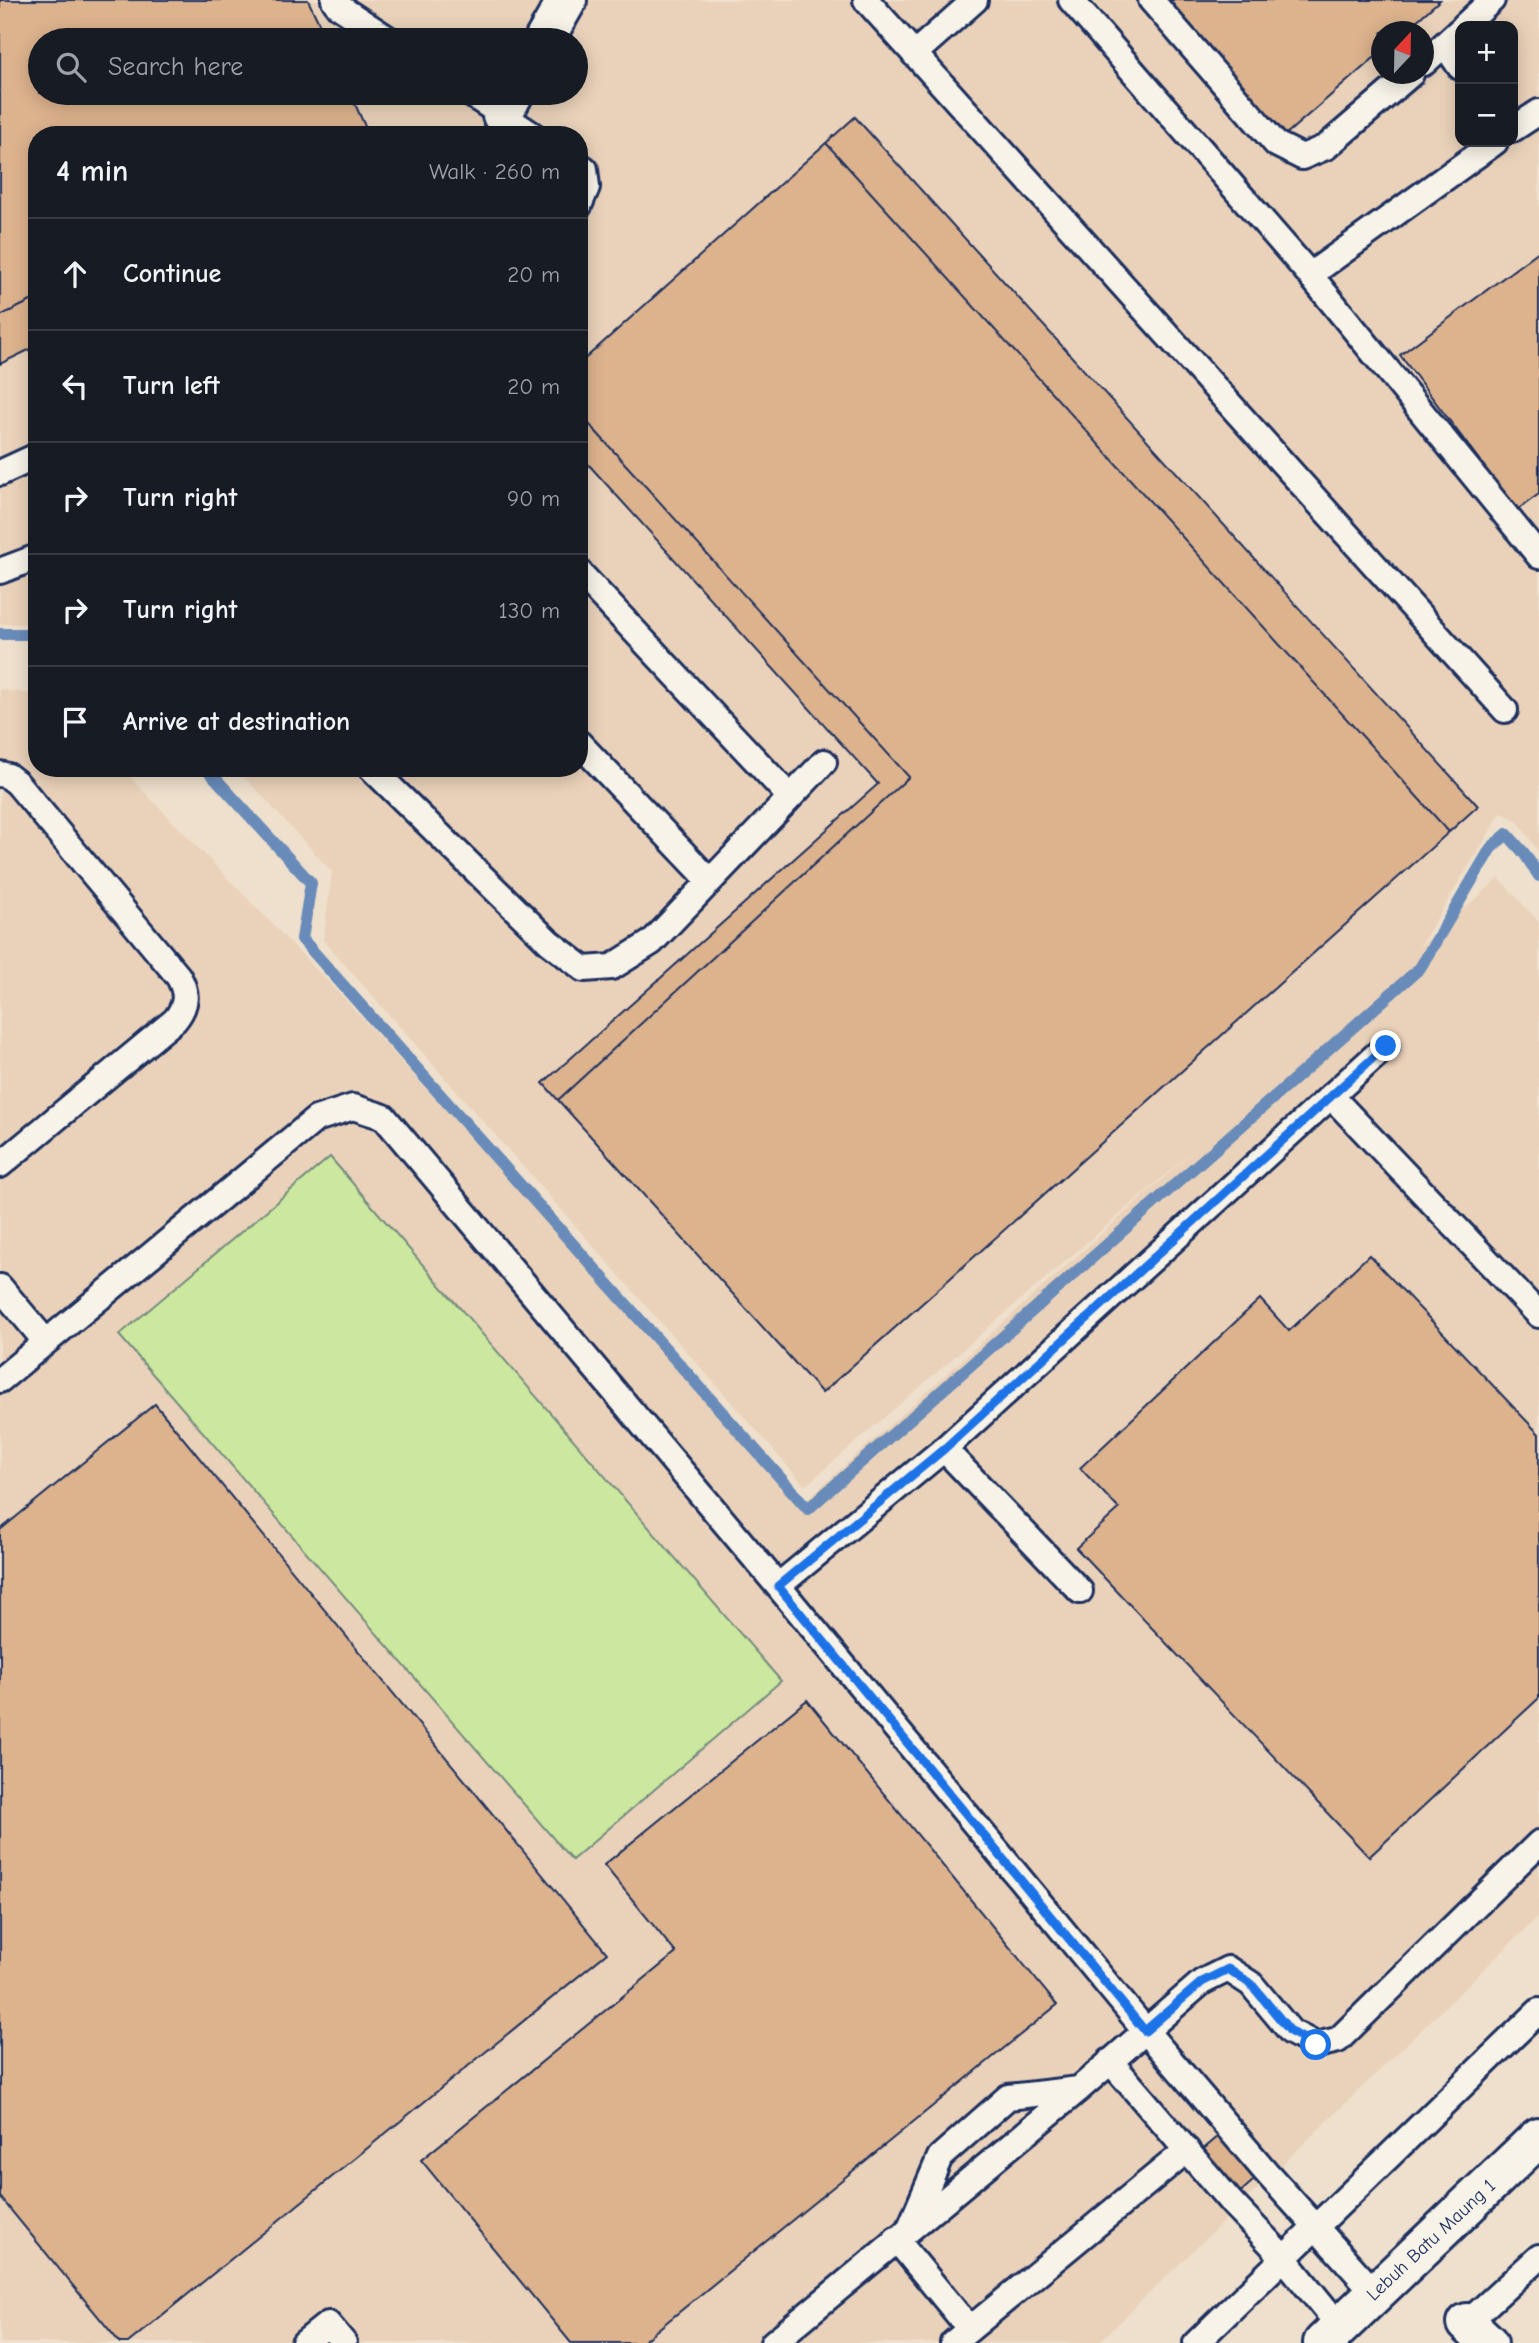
<!DOCTYPE html>
<meta charset="utf-8">
<style>
body{margin:0;font-family:"Comic Neue",sans-serif;background:#242831;color:#f1f3f6}
.controls{position:absolute;right:21px;top:21px;display:grid;overflow:hidden;border-radius:14px;box-shadow:0 4px 18px #0003}
.controls button{width:63px;height:63px;display:grid;place-items:center;padding:0;border:0;border-bottom:2px solid #363941;background:#171b24;color:#f1f3f6;font:35px sans-serif}
.compass{position:absolute;left:1371px;top:21px;width:63px;height:63px;border-radius:50%;background:#171b24;box-shadow:0 4px 18px #0003;rotate:22deg}
.stop{position:absolute;width:21px;height:21px;margin:-16px;border:5px solid #1a73e8;border-radius:50%;background:#fff}
.stop.end{background:#1a73e8;border-color:#fff;box-shadow:0 2px 7px #0008}
.list{margin:0;padding:0;list-style:none}
h2{display:flex;justify-content:space-between;align-items:center;height:91px;margin:0;padding:0 28px;font-size:30px}
h2 small{font-size:23px;font-weight:400;color:#9ea1a6}
.list li{display:grid;grid-template-columns:46px 1fr auto;gap:21px;align-items:center;box-sizing:border-box;height:112px;padding:0 28px;border-top:2px solid #363941}
.list b{display:block;font-size:26px;white-space:nowrap}
.list em{font-size:23px;font-style:normal;color:#9ea1a6}
.icon{flex:none;width:38px;height:38px;fill:none;stroke:currentColor;stroke-width:2;stroke-linecap:round;stroke-linejoin:round}
.map{position:relative;flex:none;width:1539px;height:2343px;overflow:hidden}
.search{position:absolute;background:#171b24;box-shadow:0 4px 18px #0003;left:28px;top:28px;width:560px;height:77px;display:flex;align-items:center;gap:18px;box-sizing:border-box;padding:0 24px;border-radius:38px;color:#9ea1a6;font-size:26px}
.panel{position:absolute;background:#171b24;box-shadow:0 4px 18px #0003;left:28px;top:126px;width:560px;height:651px;border-radius:28px}
.map>svg:first-child{display:block}
.built{fill:#ead2ba;fill-rule:evenodd}
.green{fill:#cce89f;stroke:#748c7e;stroke-width:2}
.lines{fill:none;stroke-linecap:round;stroke-linejoin:round}
.stream{stroke:#678bb9;stroke-width:12}
.building{fill:#ddb38e;stroke:#1b2f5e;stroke-width:2}
.service-casing{stroke:#1b2f5e;stroke-width:30}
.minor-casing{stroke:#1b2f5e;stroke-width:44}
.service{stroke:#f7f3e8;stroke-width:24}
.minor{stroke:#f7f3e8;stroke-width:38}
.route{stroke:#1a73e8;stroke-width:9}
.labels{text-anchor:middle;dominant-baseline:central;stroke-width:6;stroke-linejoin:round;paint-order:stroke}
.street-label{font-size:19px;fill:#1b2f5e;stroke:#f7f3e8}
</style>
<div class="map">
<svg width="1539" height="2343" viewBox="0 0 1539 2343">
<rect width="100%" height="100%" fill="#efe0cd"/>
<filter id="ink" filterUnits="userSpaceOnUse"><feTurbulence type="fractalNoise" baseFrequency=".0143" numOctaves="2"/><feDisplacementMap in="SourceGraphic" scale="14" xChannelSelector="R" yChannelSelector="G"/><feConvolveMatrix kernelMatrix="1 2 1 2 8 2 1 2 1" color-interpolation-filters="sRGB"/></filter>
<g filter="url(#ink)">
<!-- built -->
<path class="built" d="M 0,0 L 1539,0 L 1539,853 L 1518,821 L 1501,813 L 1419,948 L 1499,878 L 1539,922 L 1539,1916 L 1098,2343 L 0,2343 L 0,689 L 37,695 L 37,768 L 121,768 L 342,996 L 803,1503 L 1200,1145 L 805,1486 L 323,940 L 332,872 L 236,768 L 579,768 L 579,135 L 37,135 L 37,624 L 0,624 ZM 1460,26 L 1513,26 L 1513,142 L 1460,142 ZM 1382,32 L 1424,32 L 1424,74 L 1382,74 ZM 40,40 L 576,40 L 576,93 L 40,93 Z"/>
<!-- green -->
<path class="green" d="M 330,1157 L 781,1681 L 572,1860 L 119,1335 Z"/>
<g class="lines">
<!-- stream -->
<path class="stream" d="M 0,634 L 37,634
M 206,768 L 311,883 L 302,939 L 808,1509 L 1420,968 L 1491,848 L 1507,834 L 1524,853 L 1539,876"/>
</g>
<!-- building -->
<path class="building" d="M 0,0 L 308,0 L 327,40 L 40,40 L 40,93 L 350,93 L 369,135 L 37,135 L 37,298 L 0,316 Z
M 1168,0 L 1440,0 L 1404,32 L 1382,32 L 1382,51 L 1285,135 Z
M 855,117 L 1478,806 L 1449,832 L 826,143 Z
M 826,143 L 1449,832 L 822,1393 L 558,1100 L 909,777 L 579,413 L 579,364 Z
M 1539,251 L 1539,494 L 1517,510 L 1400,355 Z
M 37,298 L 37,346 L 0,364 L 0,316 Z
M 579,413 L 909,777 L 558,1100 L 543,1083 L 878,784 L 579,454 Z
M 1369,1255 L 1539,1434 L 1539,1698 L 1369,1857 L 1076,1548 L 1119,1509 L 1080,1468 L 1260,1299 L 1289,1331 Z
M 155,1404 L 607,1953 L 128,2343 L 120,2343 L 0,2197 L 0,1530 Z
M 807,1700 L 1057,2005 L 641,2343 L 571,2343 L 421,2160 L 676,1953 L 604,1865 Z
M 1225,2131 L 1261,2174 L 1236,2196 L 1200,2152 Z"/>
<g class="lines">
<!-- service casing -->
<g class="service-casing">
<path id="service" d="M 334,0 L 338,6 L 390,40
M 866,0 L 1505,710
M 1071,0 L 1310,275 L 1539,556
M 1151,0 L 1276,144 L 1302,157 L 1326,147 L 1411,74
M 1464,26 L 1492,0
M 1445,45 L 1460,67
M 914,54 L 975,0
M 1424,63 L 1460,30
M 469,93 L 533,135
M 1513,129 L 1539,112
M 579,165 L 585,169 L 587,187 L 579,206
M 1310,275 L 1495,142
M 0,473 L 37,456
M 0,571 L 37,557
M 579,572 L 790,797
M 579,743 L 710,881
M 371,768 L 549,942 L 584,969 L 612,967 L 652,942 L 824,762
M 0,774 L 8,776 L 17,783 L 178,976 C 188,993 187,1005 175,1020 L 0,1165
M 1331,1096 L 1539,1315
M 0,1287 L 46,1342
M 0,1380 L 316,1119 L 353,1107 L 384,1117 L 778,1586 L 1145,2030 L 1266,2172 L 1375,2293
M 944,1449 L 1080,1591
M 778,1586 L 944,1449 L 1386,1046
M 1110,2061 L 1231,2202 L 1284,2258 L 1340,2327
M 911,2225 L 940,2157 L 1008,2097 L 1079,2089
M 896,2239 L 969,2328
M 1467,2323 L 1539,2257
M 304,2343 L 328,2324 L 344,2343
M 773,2343 L 1079,2089 L 1202,1982 L 1228,1969 L 1251,1984 L 1291,2032 L 1316,2045 L 1338,2040 L 1539,1843
M 953,2343 L 1187,2150
M 1196,2343 L 1539,2011"/>
</g>
<!-- minor casing -->
<g class="minor-casing">
<path id="minor" d="M 544,40 L 567,0
M 502,115 L 514,93
M 1467,2323 L 1488,2343
M 1323,2343 L 1539,2137"/>
</g>
<!-- service -->
<use href="#service" class="service"/>
<!-- minor -->
<use href="#minor" class="minor"/>
</g>
</g>
<g class="lines" filter="url(#ink)">
<!-- route -->
<path class="route" d="M 1316,2045 L 1291,2032 L 1251,1984 L 1228,1969 L 1202,1982 L 1145,2031 L 778,1586 L 944,1449 L 1386,1046"/>
</g>
<g class="labels">
<!-- street labels -->
<g class="street-label">
<text transform="translate(1431 2240) rotate(-43)">Lebuh Batu Maung 1</text>
</g>
</g>
</svg>
<div class="controls">
<button>+</button>
<button>−</button>
</div>
<svg class="compass" viewBox="-18 -18 36 36"><path d="M0-13l5 13h-10z" fill="#e53935"/><path d="M0 13l5-13h-10z" fill="#9ea1a6"/></svg>
<div class="stop" style="left:1316px;top:2045px"></div>
<div class="stop end" style="left:1386px;top:1046px"></div>
<div class="search"><svg class="icon" aria-label="search" viewBox="0 0 24 24"><circle cx="10" cy="10" r="6"/><path d="M15 15l6 6"/></svg>Search here</div>
<section class="panel">
<h2>4 min<small>Walk · 260 m</small></h2>
<ul class="list">
<li><svg class="icon" aria-label="ahead" viewBox="0 0 24 24"><path d="M12 20V5M6 11l6-6 6 6"/></svg><div><b>Continue</b></div><em>20 m</em></li>
<li><svg class="icon" aria-label="left" viewBox="0 0 24 24"><path d="M17 20v-9H6M10 6l-5 5 5 5"/></svg><div><b>Turn left</b></div><em>20 m</em></li>
<li><svg class="icon" aria-label="right" viewBox="0 0 24 24"><path d="M7 20v-9h11M14 6l5 5-5 5"/></svg><div><b>Turn right</b></div><em>90 m</em></li>
<li><svg class="icon" aria-label="right" viewBox="0 0 24 24"><path d="M7 20v-9h11M14 6l5 5-5 5"/></svg><div><b>Turn right</b></div><em>130 m</em></li>
<li><svg class="icon" aria-label="arrive" viewBox="0 0 24 24"><path d="M6 21V4h12l-3 4 3 4H6"/></svg><div><b>Arrive at destination</b></div></li>
</ul>
</section>
</div>
